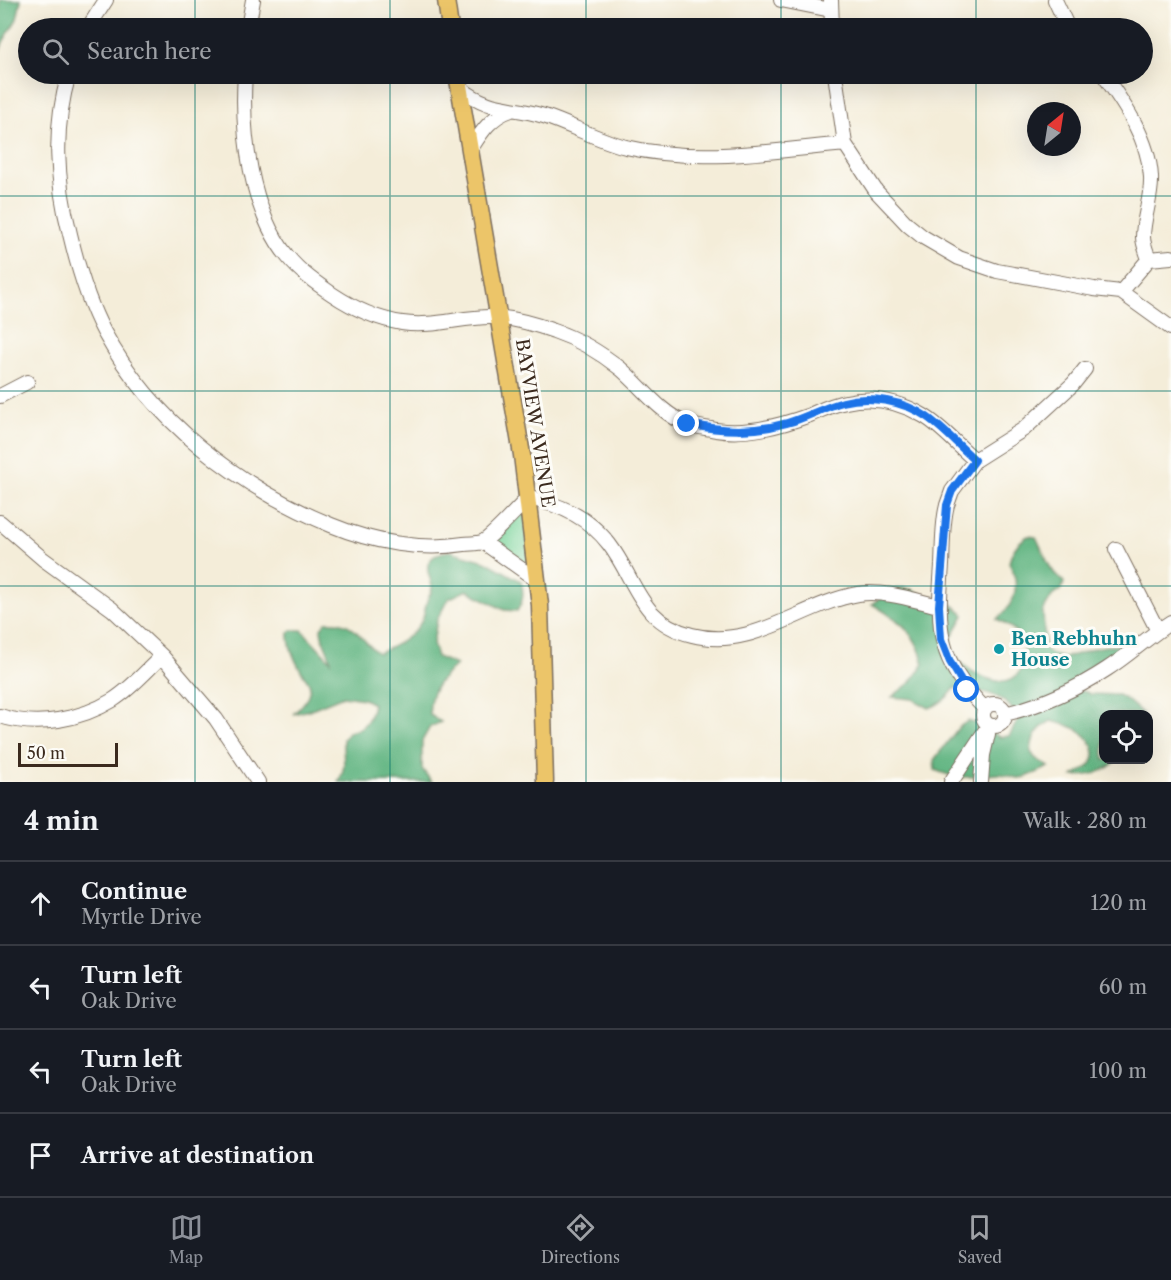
<!DOCTYPE html>
<meta charset="utf-8">
<style>
body{margin:0;font-family:"Libre Caslon Text",serif;background:#242831;color:#f1f3f6}
.controls{position:absolute;right:18px;bottom:18px;display:grid;overflow:hidden;border-radius:12px;box-shadow:0 6px 24px #0002}
.controls button{width:54px;height:54px;display:grid;place-items:center;padding:0;border:0;border-bottom:2px solid #363941;background:#171b24;color:#f1f3f6;font:30px sans-serif}
.compass{position:absolute;left:1027px;top:102px;width:54px;height:54px;border-radius:50%;background:#171b24;box-shadow:0 6px 24px #0002;rotate:30deg}
.scale{position:absolute;left:18px;bottom:15px;width:100px;box-sizing:border-box;padding-left:6px;border:3px solid #3b2a1e;border-top:0;font-size:16px;line-height:21px;white-space:nowrap;color:#3b2a1e;-webkit-text-stroke:4px #fdfcf7;paint-order:stroke}
.stop{position:absolute;width:18px;height:18px;margin:-14px;border:4px solid #1a73e8;border-radius:50%;background:#fff}
.stop.end{background:#1a73e8;border-color:#fff;box-shadow:0 2px 6px #0008}
.list{margin:0;padding:0;list-style:none}
h2{display:flex;justify-content:space-between;align-items:center;height:78px;margin:0;padding:0 24px;font-size:26px}
h2 small{font-size:20px;font-weight:400;color:#9ea1a6}
.list li{display:grid;grid-template-columns:39px 1fr auto;gap:18px;align-items:center;box-sizing:border-box;height:84px;padding:0 24px;border-top:2px solid #363941}
.list b{display:block;font-size:22px;white-space:nowrap}
.list p{margin:0;font-size:20px;white-space:nowrap;color:#9ea1a6}
.list em{font-size:20px;font-style:normal;color:#9ea1a6}
.icon{flex:none;width:33px;height:33px;fill:none;stroke:currentColor;stroke-width:2;stroke-linecap:round;stroke-linejoin:round}
.map{position:relative;flex:none;width:1171px;height:782px;overflow:hidden}
.search{position:absolute;background:#171b24;box-shadow:0 6px 24px #0002;left:18px;right:18px;top:18px;height:66px;display:flex;align-items:center;gap:15px;box-sizing:border-box;padding:0 21px;border-radius:33px;color:#9ea1a6;font-size:22px}
.sheet{height:414px;background:#171b24}
nav{display:flex;justify-content:space-around;align-items:center;box-sizing:border-box;height:84px;border-top:2px solid #363941;background:#171b24;font-size:16px;color:#9ea1a6}
nav a{display:grid;justify-items:center;gap:3px}
nav .on{color:#8c9099}
.map>svg:first-child{display:block}
.green{fill:#78d39a;stroke:#5a7e5c;stroke-width:1.5}
.forest{fill:#62b582;stroke:#4e7050;stroke-width:1.5}
.lines{fill:none;stroke-linecap:round;stroke-linejoin:round}
.minor-casing{stroke:#7c6e5f;stroke-width:16}
.major-casing{stroke:#7c6e5f;stroke-width:19}
.minor{stroke:#fff;stroke-width:14}
.major{stroke:#ecc569;stroke-width:16}
.route{stroke:#1a73e8;stroke-width:8}
.grid{fill:none;stroke:#0f766e;stroke-width:1.5;stroke-opacity:0.55}
.culture-dot{fill:#0f9aa8;stroke:#fdfcf7;stroke-width:2}
.labels{text-anchor:middle;dominant-baseline:central;stroke-width:6;stroke-linejoin:round;paint-order:stroke}
.street-label{font-size:18px;fill:#3b2a1e;stroke:#fdfcf7}
.culture-label{font-size:18px;font-weight:bold;fill:#0d838f;stroke:#fdfcf7;text-anchor:start}
</style>
<div class="map">
<svg width="1171" height="782" viewBox="0 0 1171 782">
<rect width="100%" height="100%" fill="#fdfcf7"/>
<filter id="ink" filterUnits="userSpaceOnUse"><feTurbulence type="fractalNoise" baseFrequency=".0167" numOctaves="2"/><feDisplacementMap in="SourceGraphic" scale="12" xChannelSelector="R" yChannelSelector="G"/><feConvolveMatrix kernelMatrix="1 2 1 2 8 2 1 2 1" color-interpolation-filters="sRGB"/></filter>
<filter id="wash" filterUnits="userSpaceOnUse"><feTurbulence type="fractalNoise" baseFrequency=".008" numOctaves="4" result="noise"/><feDisplacementMap in="SourceGraphic" scale="24" xChannelSelector="R" yChannelSelector="G"/><feGaussianBlur stdDeviation="1.35" result="paint"/><feColorMatrix in="noise" values="0 0 0 0 0 0 0 0 0 0 0 0 0 0 0 0 0 1.4 0 .05"/><feComposite in="paint" operator="in"/></filter>
<g filter="url(#wash)">
<rect width="100%" height="100%" fill="#f4edd9"/>
<!-- green -->
<path class="green" d="M 526,504 L 534,576 L 486,541 Z"/>
<!-- forest -->
<path class="forest" d="M 0,0 L 21,0 L 17,19 L 3,42 L 0,51 Z
M 1028,536 L 1036,537 C 1045,554 1048,571 1064,582 L 1062,589 L 1052,596 L 1043,611 L 1045,649 C 1063,666 1079,651 1100,647 C 1109,645 1120,646 1129,645 C 1108,656 1085,667 1070,686 L 1091,694 L 1118,695 L 1127,700 L 1143,714 L 1104,714 L 1104,760 L 1116,760 C 1107,772 1087,777 1073,776 C 1078,773 1085,770 1089,766 C 1094,761 1095,754 1093,748 C 1087,729 1068,725 1051,721 C 1037,729 1032,737 1031,752 L 1035,758 L 1049,767 C 1040,771 1028,778 1018,778 C 1012,777 1005,774 999,774 C 973,775 962,782 935,770 L 934,760 L 959,727 L 968,721 L 982,725 L 999,737 L 1009,736 L 1018,720 C 1007,692 981,691 955,688 C 948,698 941,704 929,708 L 913,699 L 892,697 L 911,682 L 924,664 C 916,631 899,620 872,604 C 883,595 895,585 910,589 C 917,591 924,596 932,598 C 946,602 954,603 964,615 C 961,622 953,632 951,640 C 947,667 1023,710 1024,653 C 1024,634 1012,627 997,619 C 1016,604 1021,583 1009,563 C 1012,550 1017,543 1028,536 Z
M 450,551 L 485,561 L 521,581 C 524,593 524,600 517,611 L 504,610 L 467,590 L 448,599 L 437,620 L 433,643 L 437,657 L 456,665 C 440,679 427,693 430,715 L 441,722 L 430,727 L 422,741 L 422,769 L 432,782 L 338,782 C 348,765 342,757 343,739 L 348,732 C 365,729 370,720 373,704 L 364,699 L 343,696 L 309,710 L 293,714 C 303,705 309,699 310,685 C 300,670 288,651 289,633 L 292,630 L 302,630 L 331,661 C 328,648 321,641 321,628 L 326,622 C 355,619 359,639 378,653 C 395,646 414,637 422,620 C 425,614 425,607 427,601 C 428,597 432,593 432,588 C 432,581 426,572 428,565 C 431,555 441,552 450,551 Z"/>
</g>
<g filter="url(#ink)">
<g class="lines">
<!-- minor casing -->
<g class="minor-casing">
<path id="minor" d="M 781,0 L 831,10
M 831,0 L 832,28
M 1055,0 L 1068,28
M 88,28 L 106,0
M 248,28 L 253,0
M 69,74 C 53,128 56,180 70,234 C 78,268 88,302 104,332 C 152,421 239,487 331,525 C 372,542 420,551 464,544 C 470,543 477,544 482,542 C 490,539 520,506 528,498 C 560,504 589,518 609,544 C 637,581 639,622 692,635 C 753,651 801,604 858,594 C 885,590 913,600 939,606
M 245,74 C 241,131 250,211 288,257 C 300,272 316,283 332,294 C 353,308 377,319 402,323 C 433,328 463,316 493,317 C 514,318 535,324 554,331 C 578,339 601,353 621,369 C 642,387 661,414 687,424 C 696,427 707,428 716,430 C 747,435 780,426 810,415 C 821,410 833,404 846,402 C 873,396 900,402 924,416 C 941,426 959,447 975,460
M 835,74 L 845,144 L 876,191 L 908,225 L 923,237 L 959,258 L 997,271 L 1094,289 L 1121,292 L 1171,328
M 1103,74 C 1124,104 1149,139 1151,177 C 1152,198 1143,217 1143,237 C 1143,244 1147,253 1149,259
M 459,87 C 492,113 509,105 544,116 C 572,125 597,140 626,147 C 698,164 772,151 845,144
M 470,150 C 481,133 490,117 511,110
M 1149,259 L 1171,257
M 1121,292 L 1149,259
M 0,396 L 27,382
M 0,522 L 43,559 L 112,609 L 162,656 L 216,719 L 258,782
M 483,542 L 538,581
M 1116,549 L 1158,631
M983 715a11 11 0 1 1 22 0a11 11 0 1 1-22 0Z
M 985,709 C 937,659 937,631 942,565 C 943,545 942,524 947,505 L 952,491 L 975,460 L 1024,429 L 1073,384 L 1085,369
M 1005,714 C 1042,705 1075,690 1107,669 C 1129,655 1149,636 1171,622
M 0,716 C 37,728 80,720 113,700 C 132,688 146,671 162,656
M 951,782 L 989,725
M 981,782 L 983,755 L 988,734"/>
</g>
<!-- major casing -->
<g class="major-casing">
<path id="major" d="M 446,0 L 450,28
M 457,74 L 522,455 L 540,605 L 545,782"/>
</g>
<!-- minor -->
<use href="#minor" class="minor"/>
<!-- major -->
<use href="#major" class="major"/>
</g>
</g>
<g class="lines" filter="url(#ink)">
<!-- route -->
<path class="route" d="M 687,424 C 722,431 753,433 787,423 C 806,418 824,407 843,402 C 870,395 904,401 927,417 C 944,429 959,446 975,460 L 952,491 L 947,505 L 939,606 L 941,639 L 950,662 L 967,690"/>
</g>
<!-- grid -->
<path class="grid" d="M 195,0 L 195,28M 390,0 L 390,28M 586,0 L 586,28M 781,0 L 781,28M 976,0 L 976,28M 195,74 L 195,782M 390,74 L 390,782M 586,74 L 586,782M 781,74 L 781,782M 976,74 L 976,782M 0,196 L 1171,196M 0,391 L 1171,391M 0,586 L 1171,586"/>
<!-- markers -->
<circle class="culture-dot" cx="999" cy="649" r="6"/>
<g class="labels">
<!-- street labels -->
<g class="street-label">
<text transform="translate(535 423) rotate(81)">BAYVIEW AVENUE</text>
</g>
<!-- culture labels -->
<g class="culture-label">
<text x="1011" y="639">Ben Rebhuhn<tspan x="1011" dy="21">House</tspan></text>
</g>
</g>
</svg>
<div class="controls">
<button><svg class="icon" aria-label="locate" viewBox="0 0 24 24"><circle cx="12" cy="12" r="6"/><path d="M12 2v4M12 18v4M2 12h4M18 12h4"/></svg></button>
</div>
<svg class="compass" viewBox="-18 -18 36 36"><path d="M0-13l5 13h-10z" fill="#e53935"/><path d="M0 13l5-13h-10z" fill="#9ea1a6"/></svg>
<div class="scale">50 m</div>
<div class="stop" style="left:967px;top:690px"></div>
<div class="stop end" style="left:687px;top:424px"></div>
<div class="search"><svg class="icon" aria-label="search" viewBox="0 0 24 24"><circle cx="10" cy="10" r="6"/><path d="M15 15l6 6"/></svg>Search here</div>
</div>
<section class="sheet">
<h2>4 min<small>Walk · 280 m</small></h2>
<ul class="list">
<li><svg class="icon" aria-label="ahead" viewBox="0 0 24 24"><path d="M12 20V5M6 11l6-6 6 6"/></svg><div><b>Continue</b><p>Myrtle Drive</p></div><em>120 m</em></li>
<li><svg class="icon" aria-label="left" viewBox="0 0 24 24"><path d="M17 20v-9H6M10 6l-5 5 5 5"/></svg><div><b>Turn left</b><p>Oak Drive</p></div><em>60 m</em></li>
<li><svg class="icon" aria-label="left" viewBox="0 0 24 24"><path d="M17 20v-9H6M10 6l-5 5 5 5"/></svg><div><b>Turn left</b><p>Oak Drive</p></div><em>100 m</em></li>
<li><svg class="icon" aria-label="arrive" viewBox="0 0 24 24"><path d="M6 21V4h12l-3 4 3 4H6"/></svg><div><b>Arrive at destination</b></div></li>
</ul>
</section>
<nav>
<a class="on"><svg class="icon" aria-label="map" viewBox="0 0 24 24"><path d="M3 6l6-2 6 2 6-2v14l-6 2-6-2-6 2zM9 4v14M15 6v14"/></svg>Map</a>
<a><svg class="icon" aria-label="directions" viewBox="0 0 24 24"><path d="M12 3l9 9-9 9-9-9zM9 14v-3h6M13 9l2 2-2 2"/></svg>Directions</a>
<a><svg class="icon" aria-label="saved" viewBox="0 0 24 24"><path d="M7 4h10v16l-5-4-5 4z"/></svg>Saved</a>
</nav>
